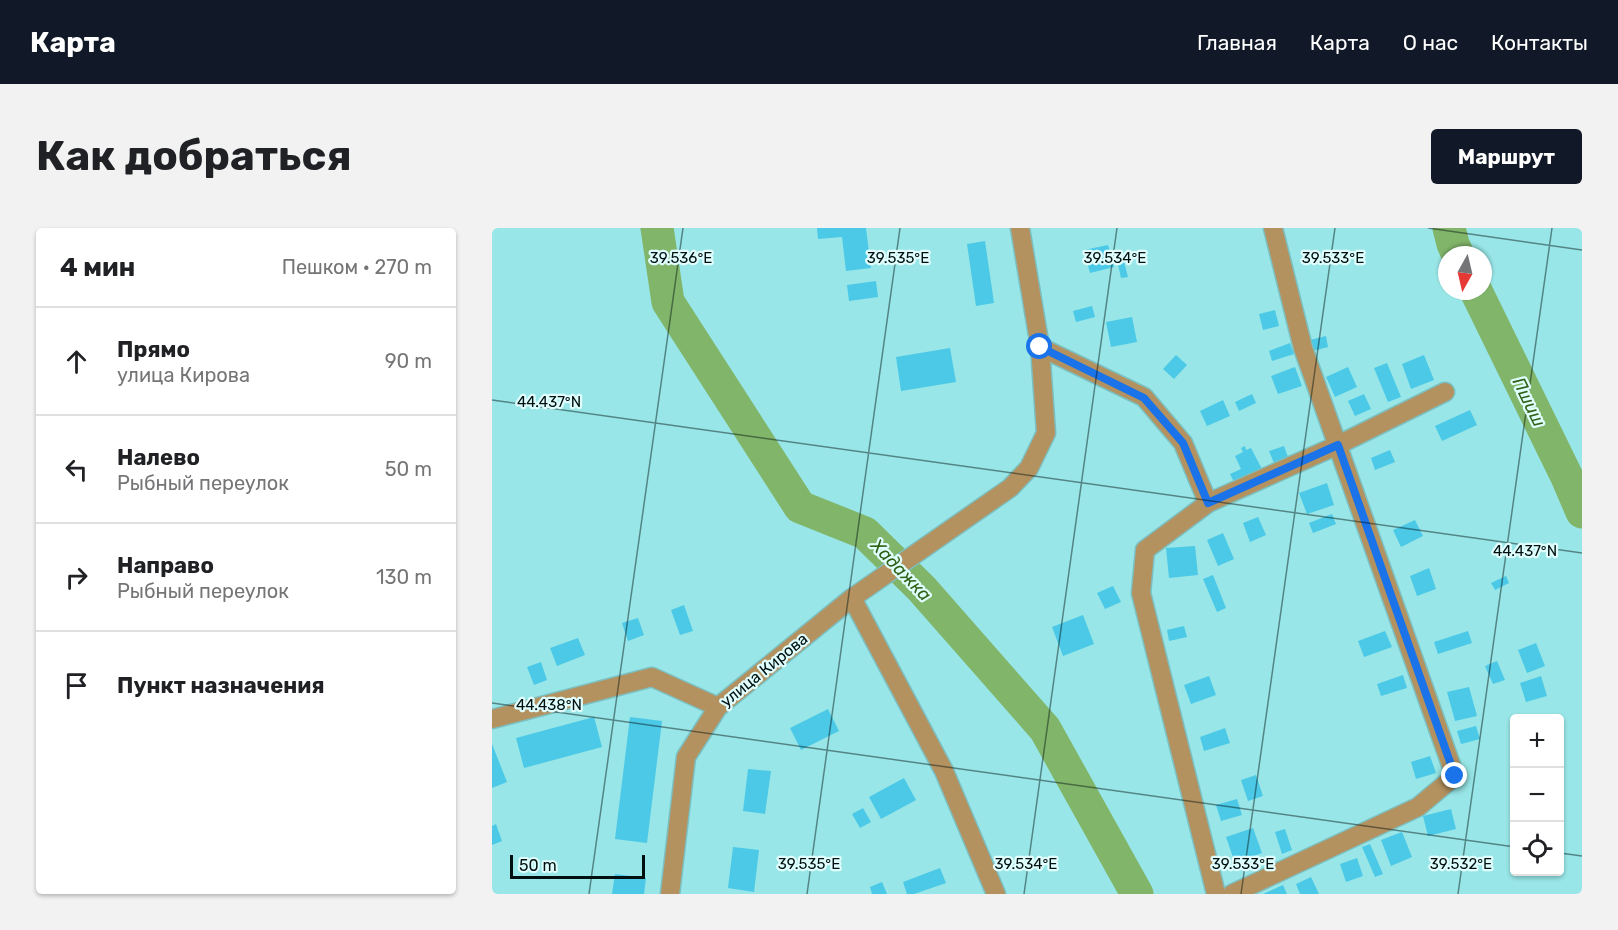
<!DOCTYPE html>
<html lang="ru">
<meta charset="utf-8">
<style>
body{margin:0;font-family:Rubik,sans-serif;background:#f2f2f2;color:#202124}
.controls{position:absolute;right:18px;bottom:18px;display:grid;overflow:hidden;border-radius:6px;box-shadow:0 2px 4px #0004}
.controls button{width:54px;height:54px;display:grid;place-items:center;padding:0;border:0;border-bottom:2px solid #e0e0e0;background:#fff;color:#202124;font:30px sans-serif}
.compass{position:absolute;left:946px;top:18px;width:54px;height:54px;border-radius:50%;background:#fff;box-shadow:0 2px 4px #0004;rotate:188deg}
.scale{position:absolute;left:18px;bottom:15px;width:135px;box-sizing:border-box;padding-left:6px;border:3px solid #001010;border-top:0;font-size:16px;line-height:21px;white-space:nowrap;color:#001010;-webkit-text-stroke:4px #e0fefe;paint-order:stroke}
.stop{position:absolute;width:18px;height:18px;margin:-14px;border:4px solid #1a73e8;border-radius:50%;background:#fff}
.stop.end{background:#1a73e8;border-color:#fff;box-shadow:0 2px 6px #0008}
.list{margin:0;padding:0;list-style:none}
h2{display:flex;justify-content:space-between;align-items:center;height:78px;margin:0;padding:0 24px;font-size:26px}
h2 small{font-size:20px;font-weight:400;color:#757577}
.list li{display:grid;grid-template-columns:39px 1fr auto;gap:18px;align-items:center;box-sizing:border-box;height:108px;padding:0 24px;border-top:2px solid #e0e0e0}
.list b{display:block;font-size:22px;white-space:nowrap}
.list p{margin:0;font-size:20px;white-space:nowrap;color:#757577}
.list em{font-size:20px;font-style:normal;color:#757577}
.icon{flex:none;width:33px;height:33px;fill:none;stroke:currentColor;stroke-width:2;stroke-linecap:round;stroke-linejoin:round}
.map{position:relative;flex:none;width:1090px;height:666px;overflow:hidden;border-radius:6px}
header{display:flex;align-items:center;gap:36px;box-sizing:border-box;height:84px;padding:0 30px;background:#111827;color:#fff}
header strong{font-size:28px}
nav{display:flex;gap:33px;margin-inline-start:auto;font-size:21px}
.intro{display:flex;align-items:center;justify-content:space-between;box-sizing:border-box;height:144px;padding:0 36px}
h1{margin:0;font-size:42px}
.button{padding:15px 27px;border-radius:6px;background:#111827;color:#fff;font-size:21px;font-weight:700}
main{display:flex;gap:36px;padding:0 36px}
aside{flex:1;background:#fff;border-radius:6px;box-shadow:0 2px 4px #0004}
.map>svg:first-child{display:block}
.lines{fill:none;stroke-linecap:round;stroke-linejoin:round}
.river{stroke:#81b56a;stroke-width:33}
.building{fill:#4bc9e7}
.street-casing{stroke:#7dbfc0;stroke-width:21}
.street{stroke:#b4925f;stroke-width:18}
.route{stroke:#1a73e8;stroke-width:8}
.ticks{fill:none;stroke:#001010;stroke-width:1.5;stroke-opacity:0.45}
.labels{text-anchor:middle;dominant-baseline:central;stroke-width:4.5;stroke-linejoin:round;paint-order:stroke}
.street-label{font-size:16px;fill:#001010;stroke:#e0fefe}
.water-label{font-size:18px;font-style:italic;fill:#306014;stroke:#e0fefe}
.ticks-label{font-size:15px;text-anchor:middle;fill:#001010;stroke:#e0fefe;stroke-width:4.5;stroke-linejoin:round;paint-order:stroke}
</style>
<header>
<strong>Карта</strong>
<nav><a>Главная</a><a>Карта</a><a>О нас</a><a>Контакты</a></nav>
</header>
<div class="intro"><h1>Как добраться</h1><a class="button">Маршрут</a></div>
<main>
<aside>
<h2>4 мин<small>Пешком · 270 m</small></h2>
<ul class="list">
<li><svg class="icon" aria-label="ahead" viewBox="0 0 24 24"><path d="M12 20V5M6 11l6-6 6 6"/></svg><div><b>Прямо</b><p>улица Кирова</p></div><em>90 m</em></li>
<li><svg class="icon" aria-label="left" viewBox="0 0 24 24"><path d="M17 20v-9H6M10 6l-5 5 5 5"/></svg><div><b>Налево</b><p>Рыбный переулок</p></div><em>50 m</em></li>
<li><svg class="icon" aria-label="right" viewBox="0 0 24 24"><path d="M7 20v-9h11M14 6l5 5-5 5"/></svg><div><b>Направо</b><p>Рыбный переулок</p></div><em>130 m</em></li>
<li><svg class="icon" aria-label="arrive" viewBox="0 0 24 24"><path d="M6 21V4h12l-3 4 3 4H6"/></svg><div><b>Пункт назначения</b></div></li>
</ul>
</aside>
<div class="map">
<svg width="1090" height="666" viewBox="0 0 1090 666">
<rect width="100%" height="100%" fill="#98e6e7"/>
<g class="lines">
<!-- river -->
<path class="river" d="M 165,0 L 176,74 L 308,279 L 373,305 L 430,361 L 553,501 L 645,666
M 957,0 L 961,16 L 966,27
M 984,63 L 1075,249 L 1090,284"/>
</g>
<!-- building -->
<path class="building" d="M 325,0 L 374,0 L 379,40 L 354,43 L 350,9 L 326,11 Z
M 493,13 L 502,75 L 484,78 L 475,16 Z
M 616,17 L 622,39 L 598,45 L 592,22 Z
M 631,30 L 636,49 L 629,50 L 625,32 Z
M 384,53 L 386,69 L 357,73 L 355,57 Z
M 600,78 L 603,89 L 584,94 L 581,83 Z
M 783,82 L 787,98 L 771,102 L 767,86 Z
M 640,89 L 645,114 L 619,119 L 614,94 Z
M 834,108 L 836,119 L 821,123 L 818,112 Z
M 798,115 L 802,126 L 780,133 L 777,123 Z
M 458,120 L 464,154 L 409,163 L 404,129 Z
M 684,127 L 695,137 L 682,151 L 671,141 Z
M 932,127 L 942,152 L 919,161 L 910,136 Z
M 895,135 L 909,169 L 896,174 L 882,140 Z
M 803,139 L 810,158 L 786,166 L 779,148 Z
M 856,139 L 865,159 L 843,169 L 834,149 Z
M 760,166 L 764,175 L 747,183 L 743,174 Z
M 872,166 L 879,181 L 863,188 L 856,173 Z
M 731,172 L 738,188 L 715,198 L 708,183 Z
M 978,182 L 985,197 L 950,213 L 943,198 Z
M 753,218 L 754,222 L 759,220 L 770,241 L 742,254 L 738,246 L 749,241 L 743,228 L 751,224 L 749,220 Z
M 792,218 L 796,229 L 782,235 L 777,223 Z
M 898,222 L 903,234 L 883,242 L 879,230 Z
M 835,255 L 842,277 L 815,286 L 807,265 Z
M 840,286 L 844,296 L 821,305 L 817,295 Z
M 766,289 L 774,307 L 758,314 L 751,295 Z
M 923,292 L 931,308 L 909,319 L 901,302 Z
M 731,305 L 742,331 L 726,338 L 715,312 Z
M 703,318 L 706,347 L 677,350 L 674,320 Z
M 937,340 L 944,361 L 925,368 L 918,348 Z
M 721,347 L 734,380 L 725,384 L 711,351 Z
M 1014,348 L 1017,355 L 1003,362 L 999,355 Z
M 621,358 L 629,374 L 613,381 L 605,365 Z
M 192,377 L 201,403 L 188,407 L 179,382 Z
M 591,387 L 602,416 L 571,428 L 560,399 Z
M 146,390 L 152,407 L 136,413 L 130,395 Z
M 692,398 L 695,409 L 677,413 L 675,402 Z
M 893,403 L 900,419 L 872,429 L 866,413 Z
M 976,403 L 980,415 L 946,426 L 942,414 Z
M 86,410 L 93,427 L 65,438 L 58,420 Z
M 1044,415 L 1053,438 L 1035,445 L 1026,422 Z
M 1005,433 L 1013,452 L 1001,456 L 993,438 Z
M 49,434 L 55,452 L 42,457 L 35,439 Z
M 911,447 L 915,460 L 889,468 L 885,456 Z
M 717,448 L 724,467 L 699,476 L 692,457 Z
M 1049,448 L 1055,468 L 1034,474 L 1028,455 Z
M 977,459 L 985,488 L 963,493 L 955,464 Z
M 336,481 L 347,503 L 309,522 L 298,500 Z
M 102,489 L 110,519 L 32,540 L 24,510 Z
M 138,489 L 170,493 L 155,615 L 123,611 Z
M 984,498 L 988,511 L 969,516 L 965,503 Z
M 733,500 L 738,515 L 712,523 L 708,509 Z
M 0,516 L 15,554 L 0,560 Z
M 938,528 L 944,545 L 924,551 L 919,534 Z
M 256,541 L 279,543 L 273,586 L 251,583 Z
M 764,547 L 771,568 L 756,573 L 749,552 Z
M 412,550 L 424,572 L 389,591 L 377,569 Z
M 745,571 L 750,587 L 729,593 L 724,577 Z
M 371,580 L 379,594 L 368,600 L 360,586 Z
M 959,581 L 964,601 L 936,608 L 931,588 Z
M 4,596 L 10,613 L 0,617 L 0,598 Z
M 761,600 L 770,625 L 743,635 L 734,609 Z
M 793,601 L 800,622 L 790,626 L 783,604 Z
M 910,604 L 920,629 L 899,638 L 889,612 Z
M 878,616 L 891,646 L 883,649 L 870,619 Z
M 241,619 L 267,622 L 262,664 L 236,660 Z
M 865,630 L 871,648 L 854,654 L 848,636 Z
M 448,640 L 454,655 L 422,666 L 415,666 L 411,654 Z
M 123,646 L 154,650 L 152,666 L 120,666 Z
M 819,649 L 827,666 L 808,666 L 804,656 Z
M 390,654 L 395,666 L 380,666 L 378,659 Z
M 791,657 L 795,666 L 771,666 Z"/>
<g class="lines">
<!-- street casing -->
<g class="street-casing">
<path id="street" d="M 548,119 L 652,169 L 691,215 L 716,275
M 360,370 L 452,543 L 504,666
M 0,491 L 160,449 L 226,479
M 178,666 L 194,529 L 226,479 L 360,370 L 518,260 L 537,240 L 554,205 L 548,119 L 528,0
M 724,666 L 649,365 L 653,322 L 716,275 L 846,217 L 953,164
M 740,666 L 926,579 L 963,548 L 811,120 L 781,0"/>
</g>
<!-- street -->
<use href="#street" class="street"/>
</g>
<g class="lines">
<!-- route -->
<path class="route" d="M 548,119 L 652,170 L 691,215 L 716,275 L 846,217 L 963,548"/>
</g>
<!-- ticks -->
<path class="ticks" d="M 936,0 L 1090,22M 0,172 L 1090,325M 0,475 L 1023,619M 1068,625 L 1090,628M 97,666 L 191,0M 315,666 L 408,0M 532,666 L 625,0M 749,666 L 843,0M 966,666 L 1060,0"/>
<g class="labels">
<!-- street labels -->
<g class="street-label">
<text transform="translate(272 442) rotate(-39)">улица Кирова</text>
</g>
<!-- water labels -->
<g class="water-label">
<text transform="translate(1037 174) rotate(64)">Пшиш</text>
<text transform="translate(409 342) rotate(46)">Хадажка</text>
</g>
</g>
<g class="ticks-label">
<text x="189" y="35">39.536°E</text>
<text x="406" y="35">39.535°E</text>
<text x="623" y="35">39.534°E</text>
<text x="841" y="35">39.533°E</text>
<text x="57" y="179">44.437°N</text>
<text x="1033" y="328">44.437°N</text>
<text x="57" y="482">44.438°N</text>
<text x="317" y="641">39.535°E</text>
<text x="534" y="641">39.534°E</text>
<text x="751" y="641">39.533°E</text>
<text x="969" y="641">39.532°E</text>
</g>
</svg>
<div class="controls">
<button>+</button>
<button>−</button>
<button><svg class="icon" aria-label="locate" viewBox="0 0 24 24"><circle cx="12" cy="12" r="6"/><path d="M12 2v4M12 18v4M2 12h4M18 12h4"/></svg></button>
</div>
<svg class="compass" viewBox="-18 -18 36 36"><path d="M0-13l5 13h-10z" fill="#e53935"/><path d="M0 13l5-13h-10z" fill="#757577"/></svg>
<div class="scale">50 m</div>
<div class="stop" style="left:548px;top:119px"></div>
<div class="stop end" style="left:963px;top:548px"></div>
</div>
</main>
